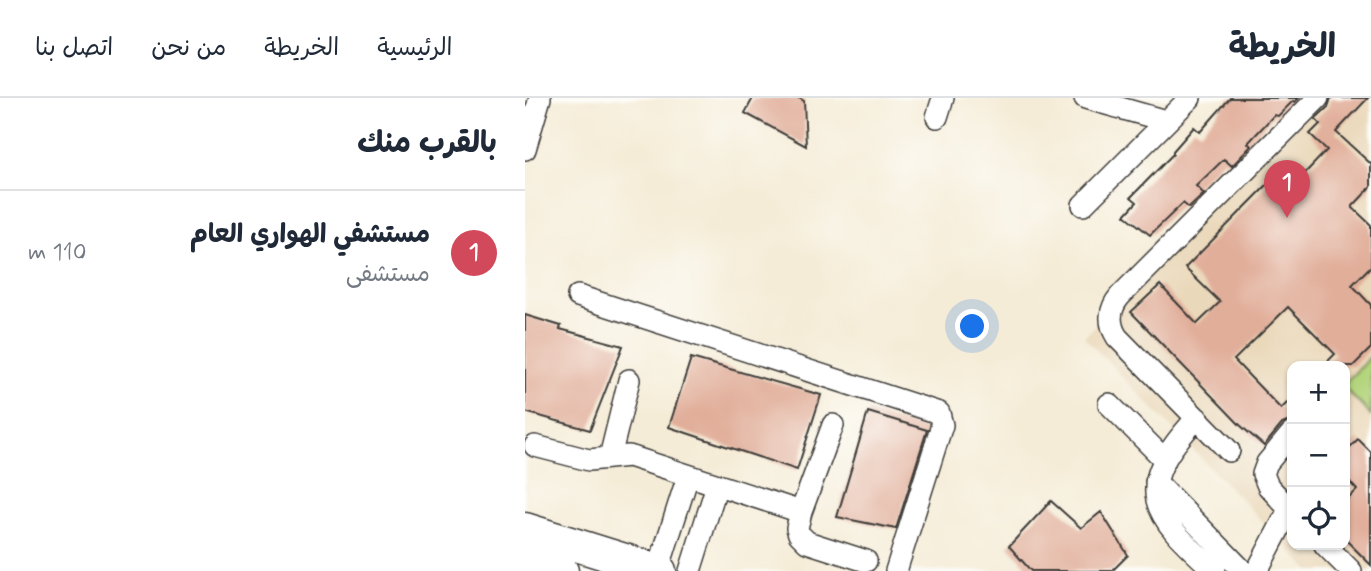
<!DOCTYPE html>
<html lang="ar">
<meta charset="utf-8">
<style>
body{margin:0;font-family:Mynerve,"Playpen Sans Arabic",sans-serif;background:#f2f2f3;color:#1f2937;direction:rtl}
.controls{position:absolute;right:21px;bottom:21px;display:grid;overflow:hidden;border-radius:14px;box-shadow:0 2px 5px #0004}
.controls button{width:63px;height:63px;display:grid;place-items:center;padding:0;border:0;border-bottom:2px solid #e0e1e3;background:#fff;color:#1f2937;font:35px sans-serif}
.you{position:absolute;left:448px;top:229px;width:24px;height:24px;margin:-18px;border:5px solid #fff;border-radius:50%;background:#1a73e8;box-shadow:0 0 0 10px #1a73e833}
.badge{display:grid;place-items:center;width:46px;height:46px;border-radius:50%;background:#d1495b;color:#fff;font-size:23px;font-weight:700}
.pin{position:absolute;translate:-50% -58px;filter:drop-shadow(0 2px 4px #0008)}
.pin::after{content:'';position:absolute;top:37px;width:24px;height:21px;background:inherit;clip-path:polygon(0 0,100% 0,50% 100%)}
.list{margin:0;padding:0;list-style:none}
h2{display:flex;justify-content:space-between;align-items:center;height:91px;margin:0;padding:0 28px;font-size:30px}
h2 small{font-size:23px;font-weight:400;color:#747a83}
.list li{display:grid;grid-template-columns:46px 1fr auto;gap:21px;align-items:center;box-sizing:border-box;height:126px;padding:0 28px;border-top:2px solid #e0e1e3}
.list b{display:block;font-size:26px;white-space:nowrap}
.list p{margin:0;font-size:23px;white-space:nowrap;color:#747a83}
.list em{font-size:23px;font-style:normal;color:#747a83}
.icon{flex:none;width:38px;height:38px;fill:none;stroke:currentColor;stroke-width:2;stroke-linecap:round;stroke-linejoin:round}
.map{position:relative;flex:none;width:846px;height:473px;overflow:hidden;direction:ltr}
header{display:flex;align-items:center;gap:42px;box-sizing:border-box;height:98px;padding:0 35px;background:#fff;border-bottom:2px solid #e0e1e3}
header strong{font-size:33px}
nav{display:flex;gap:38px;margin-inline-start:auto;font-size:24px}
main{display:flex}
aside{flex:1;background:#fff}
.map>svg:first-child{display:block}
.built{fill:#ead8ba;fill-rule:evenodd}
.green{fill:#b3d47b;stroke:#68784c;stroke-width:2}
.building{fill:#e1ae9a}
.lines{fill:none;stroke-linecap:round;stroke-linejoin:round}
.minor-casing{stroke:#3d3b38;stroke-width:24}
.highway-casing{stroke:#3d3b38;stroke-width:35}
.minor{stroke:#fff;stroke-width:21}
.highway{stroke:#fff;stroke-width:32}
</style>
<header>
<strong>الخريطة</strong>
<nav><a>الرئيسية</a><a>الخريطة</a><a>من نحن</a><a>اتصل بنا</a></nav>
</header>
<main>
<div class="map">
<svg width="846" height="473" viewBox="0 0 846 473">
<rect width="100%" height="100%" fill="#fdfcf7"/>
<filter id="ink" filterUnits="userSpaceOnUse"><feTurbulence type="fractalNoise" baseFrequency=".0143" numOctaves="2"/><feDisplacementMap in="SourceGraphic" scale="14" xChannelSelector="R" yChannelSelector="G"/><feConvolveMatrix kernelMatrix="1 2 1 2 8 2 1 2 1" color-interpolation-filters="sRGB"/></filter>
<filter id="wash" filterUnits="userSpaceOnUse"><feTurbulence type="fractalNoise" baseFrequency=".00686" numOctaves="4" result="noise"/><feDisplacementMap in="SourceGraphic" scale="28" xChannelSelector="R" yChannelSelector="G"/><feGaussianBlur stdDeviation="1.57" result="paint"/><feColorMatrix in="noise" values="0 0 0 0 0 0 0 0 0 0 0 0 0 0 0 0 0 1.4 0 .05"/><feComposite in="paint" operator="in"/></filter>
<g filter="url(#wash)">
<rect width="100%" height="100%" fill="#f5ecd7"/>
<!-- built -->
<path class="built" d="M 795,0 L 846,0 L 846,473 L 785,473 L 559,239 ZM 767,268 L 820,268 L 820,447 L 767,447 Z"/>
<!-- green -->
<path class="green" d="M 846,258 L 846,317 L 820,291 L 820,285 Z"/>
<g id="blocks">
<!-- building -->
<path class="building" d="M 228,0 L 274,0 L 279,3 L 281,48 L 220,15 Z
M 705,0 L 774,0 L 770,4 L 768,3 L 753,18 L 749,17 L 723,45 L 726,48 L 707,68 L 699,61 L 671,88 L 679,96 L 664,110 L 658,105 L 625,137 L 600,117 L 612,104 L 606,99 L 648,56 L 648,53 L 669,29 L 675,34 Z
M 806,0 L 843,0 L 811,34 L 846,66 L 846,89 L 827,109 L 846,127 L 846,168 L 827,187 L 846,207 L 846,250 L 828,268 L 798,268 L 810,256 L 763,209 L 709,262 L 756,311 L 767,300 L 767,322 L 757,326 L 739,348 L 715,327 L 606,214 L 635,187 L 672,226 L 695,204 L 660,170 L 743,86 L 757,99 L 802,52 L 785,36 L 795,26 L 790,21 L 803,9 Z
M 0,217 L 36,228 L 35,231 L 98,248 L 65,332 L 0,314 Z
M 166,260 L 296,297 L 272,372 L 144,329 Z
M 343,314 L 402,332 L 371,431 L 312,419 Z
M 833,341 L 846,354 L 846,467 L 820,441 L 820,404 L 832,392 L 820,379 L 820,354 Z
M 526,403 L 556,430 L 576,414 L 603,457 L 587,473 L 506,473 L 484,448 Z"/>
</g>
</g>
<g filter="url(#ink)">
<use href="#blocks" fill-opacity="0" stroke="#3d3b38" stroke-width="2"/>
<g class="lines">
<!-- minor casing -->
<g class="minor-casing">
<path id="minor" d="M 560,0 L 641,23
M 412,19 L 418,0
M 0,51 L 15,0
M 558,107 L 665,0
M 53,198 L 414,315 L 417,327 L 371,473
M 584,306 L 640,362
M 672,320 C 605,392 626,415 690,473
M 308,327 L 276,414 L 272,430 L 274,436 L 282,444 L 341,463
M 767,335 L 742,365 L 738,376 L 743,388 L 767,414
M 10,348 L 64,362 L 104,358 L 276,414
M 704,353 L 592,239 C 583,225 584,211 595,198 L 793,0
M 85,359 L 104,282
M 631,384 L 718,473
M 800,447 L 826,473
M 133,472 L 163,378
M 165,473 L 192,387
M 732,473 L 767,406"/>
</g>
<!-- highway casing -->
<g class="highway-casing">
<path id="highway" d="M 0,431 L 135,473
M 0,462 L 37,473"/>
</g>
<!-- minor -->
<use href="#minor" class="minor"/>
<!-- highway -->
<use href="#highway" class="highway"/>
</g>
</g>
</svg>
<div class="controls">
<button>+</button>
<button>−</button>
<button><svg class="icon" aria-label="locate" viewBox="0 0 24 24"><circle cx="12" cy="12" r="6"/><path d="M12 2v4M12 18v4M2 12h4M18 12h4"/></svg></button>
</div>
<div class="you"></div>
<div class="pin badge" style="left:762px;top:120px">1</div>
</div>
<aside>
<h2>بالقرب منك<small></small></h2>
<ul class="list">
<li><span class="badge">1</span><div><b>مستشفي الهواري العام</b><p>مستشفى</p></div><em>110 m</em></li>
</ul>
</aside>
</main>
